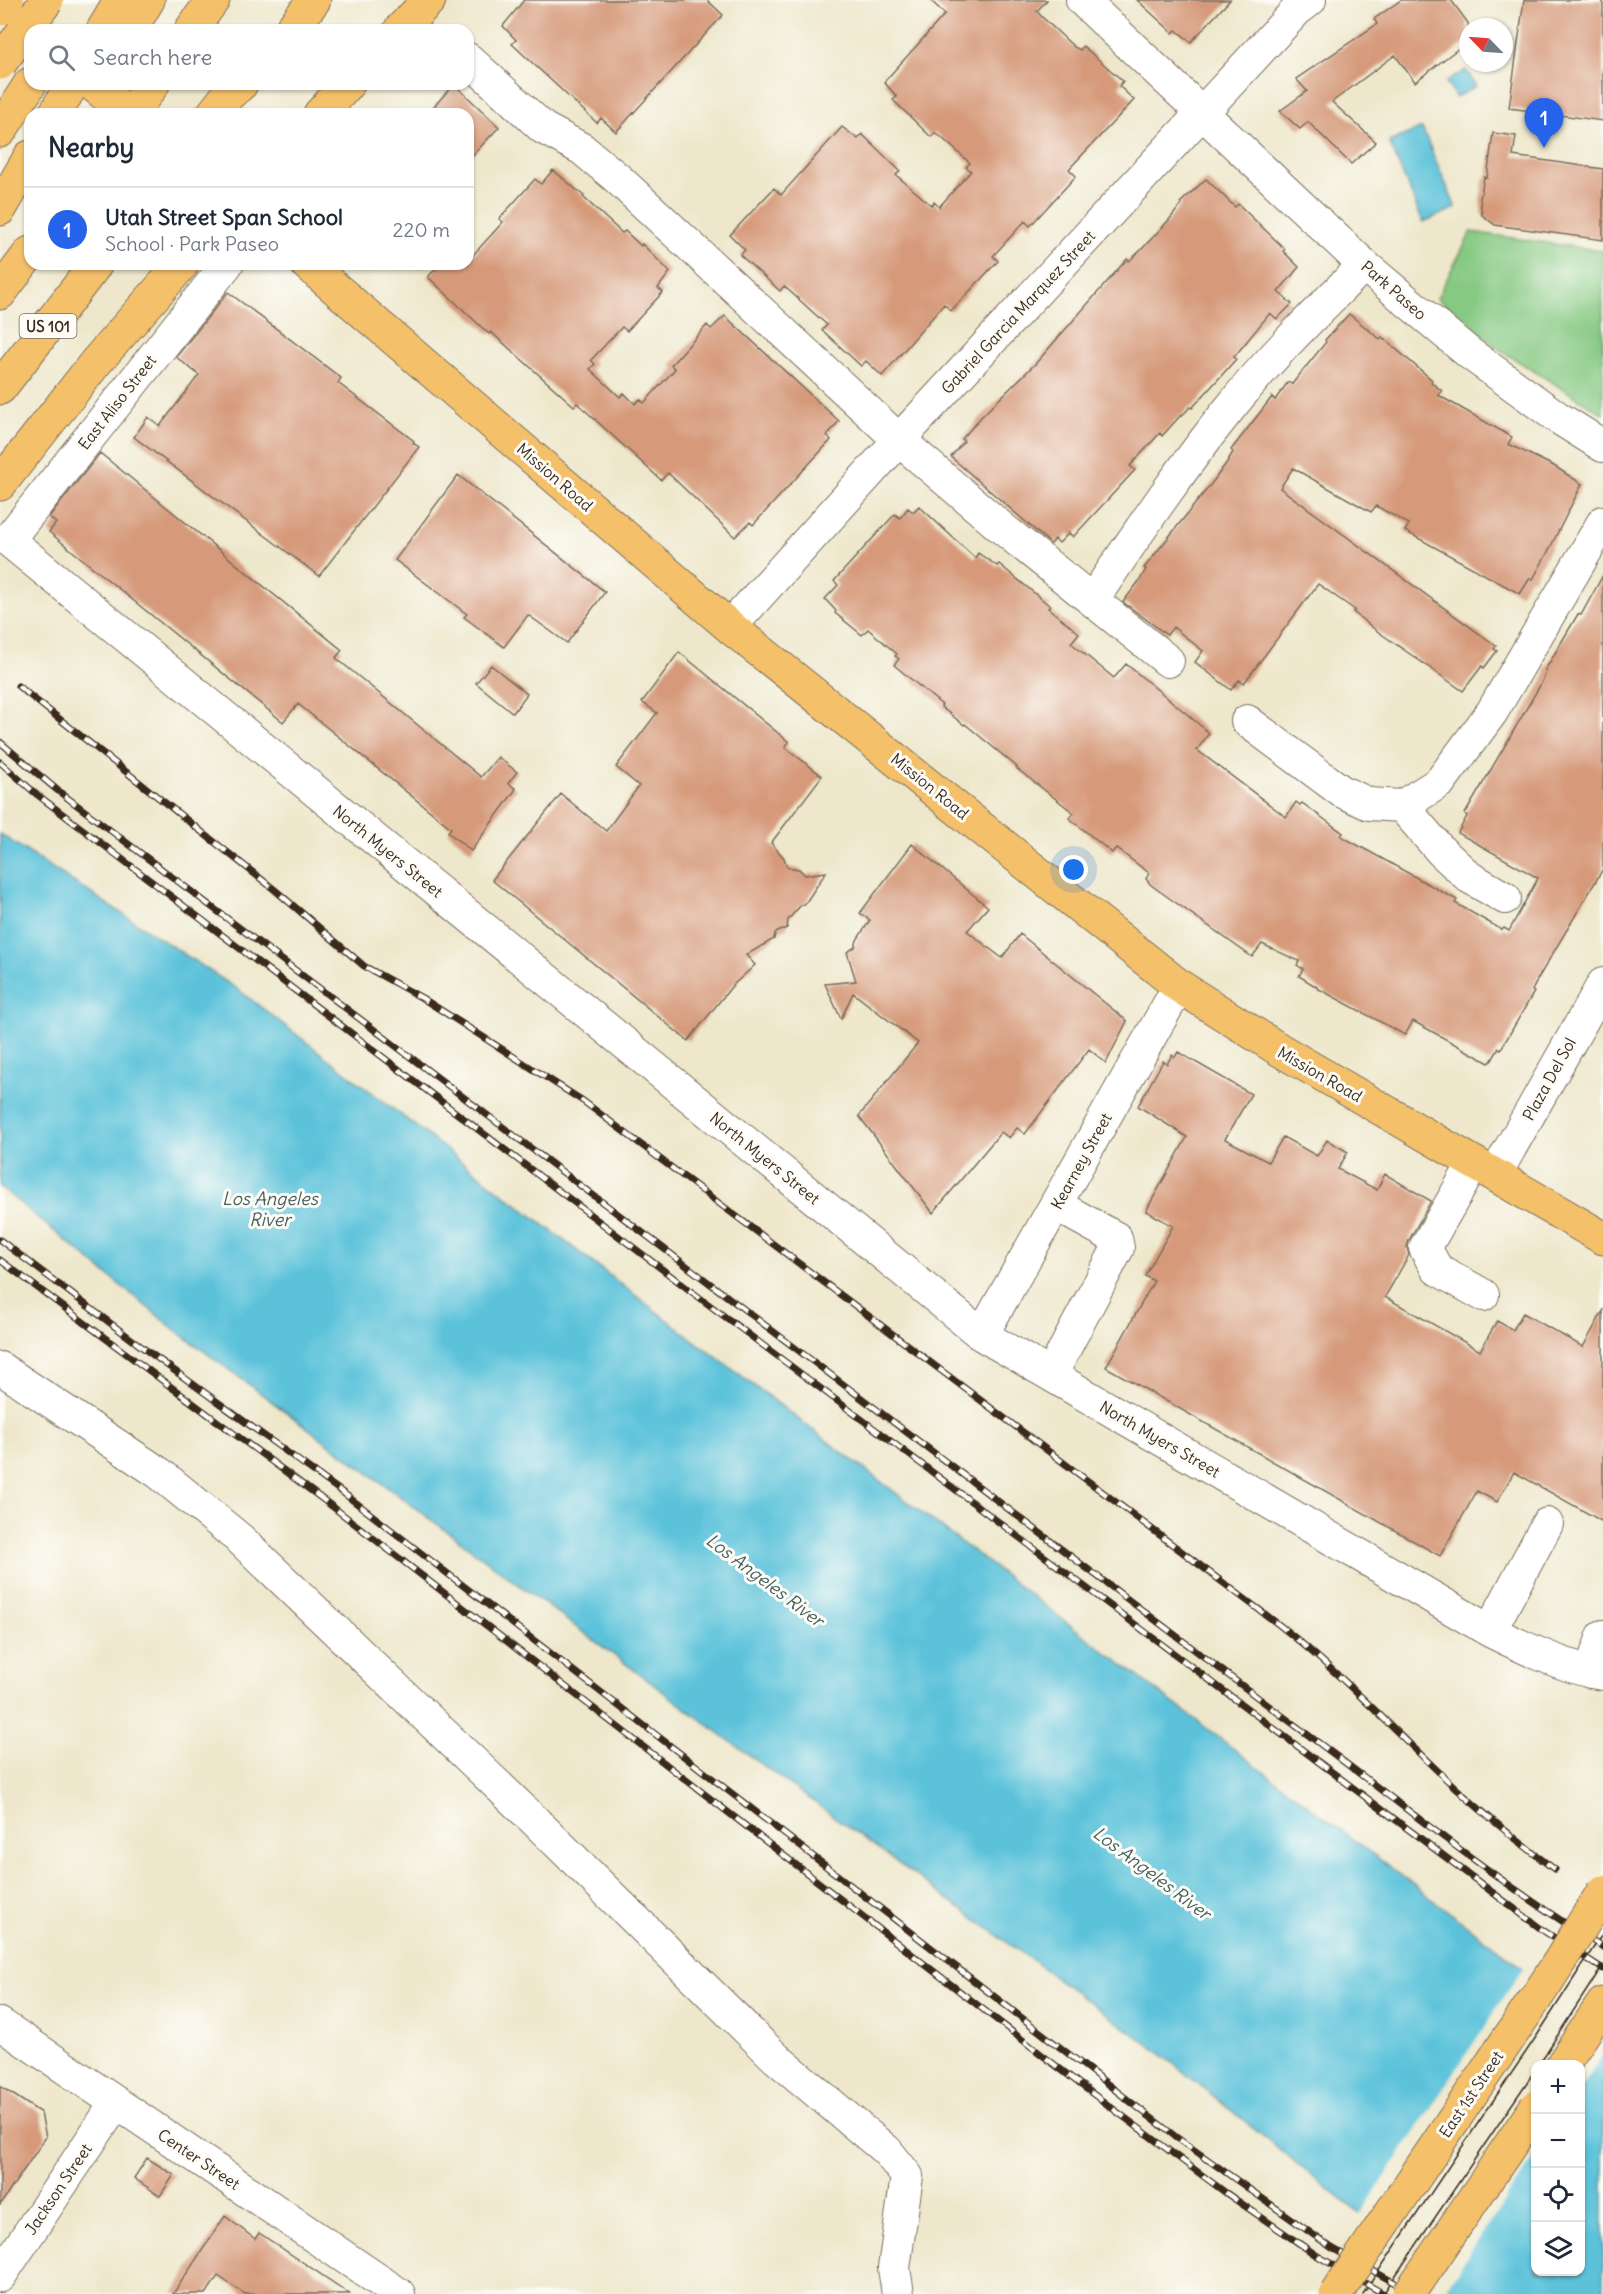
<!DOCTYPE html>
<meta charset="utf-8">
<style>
body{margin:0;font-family:Delius,sans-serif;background:#f2f2f3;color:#1f2937}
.controls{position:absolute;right:18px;bottom:18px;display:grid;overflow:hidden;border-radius:12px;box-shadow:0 2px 4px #0004}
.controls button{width:54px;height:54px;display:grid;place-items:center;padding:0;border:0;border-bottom:2px solid #e0e1e3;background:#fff;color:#1f2937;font:30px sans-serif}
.compass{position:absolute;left:1459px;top:18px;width:54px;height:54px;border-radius:50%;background:#fff;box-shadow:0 2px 4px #0004;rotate:295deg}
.you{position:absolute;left:1074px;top:870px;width:21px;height:21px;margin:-15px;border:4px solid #fff;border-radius:50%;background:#1a73e8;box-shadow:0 0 0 9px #1a73e833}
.badge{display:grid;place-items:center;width:39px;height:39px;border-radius:50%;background:#2563eb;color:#fff;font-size:20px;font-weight:700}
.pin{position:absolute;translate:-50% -50px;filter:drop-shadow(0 2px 3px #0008)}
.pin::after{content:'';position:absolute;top:32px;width:21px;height:18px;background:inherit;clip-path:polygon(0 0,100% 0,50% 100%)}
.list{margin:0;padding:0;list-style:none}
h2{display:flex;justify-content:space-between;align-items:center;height:78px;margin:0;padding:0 24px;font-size:26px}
h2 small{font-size:20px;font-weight:400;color:#747a83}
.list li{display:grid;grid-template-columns:39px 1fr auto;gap:18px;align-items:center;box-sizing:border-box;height:84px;padding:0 24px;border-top:2px solid #e0e1e3}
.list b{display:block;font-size:22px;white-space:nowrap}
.list p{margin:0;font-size:20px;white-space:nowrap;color:#747a83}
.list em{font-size:20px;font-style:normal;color:#747a83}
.icon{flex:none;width:33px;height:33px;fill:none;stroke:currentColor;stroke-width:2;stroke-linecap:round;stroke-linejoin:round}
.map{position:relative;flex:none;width:1603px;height:2294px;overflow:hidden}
.search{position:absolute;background:#fff;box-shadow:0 2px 4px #0004;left:24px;top:24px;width:450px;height:66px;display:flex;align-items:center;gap:15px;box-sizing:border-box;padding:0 21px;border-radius:18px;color:#747a83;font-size:22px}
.panel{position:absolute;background:#fff;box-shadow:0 2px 4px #0004;left:24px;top:108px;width:450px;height:162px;border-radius:18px}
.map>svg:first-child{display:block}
.green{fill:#86c983;stroke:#607a50;stroke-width:1.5}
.water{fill:#5cc2da;stroke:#4c767c;stroke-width:1.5;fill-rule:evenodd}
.pier{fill:#eee7cb}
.building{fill:#d69a7a}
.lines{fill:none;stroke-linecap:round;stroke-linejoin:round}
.minor-casing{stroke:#7a6c5b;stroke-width:34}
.major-casing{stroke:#7a6c5b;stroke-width:35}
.highway-casing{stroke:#7a6c5b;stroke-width:35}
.minor{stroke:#fff;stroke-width:32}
.major{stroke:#f4c16a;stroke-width:33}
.highway{stroke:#f4c16a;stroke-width:33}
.tram{stroke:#3b2a1e;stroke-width:1.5}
.rail-casing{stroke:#3b2a1e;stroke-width:7}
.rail{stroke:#fdfcf7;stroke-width:4.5;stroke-dasharray:14;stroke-linecap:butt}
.major-bridge-casing{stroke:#7a6c5b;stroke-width:35;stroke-linecap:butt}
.highway-bridge-casing{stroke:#7a6c5b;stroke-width:35;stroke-linecap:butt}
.major-bridge{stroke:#f4c16a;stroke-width:33}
.highway-bridge{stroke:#f4c16a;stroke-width:33}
.labels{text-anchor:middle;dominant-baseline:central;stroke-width:6;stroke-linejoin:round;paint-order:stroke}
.shield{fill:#fdfcf7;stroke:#75695f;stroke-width:1.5}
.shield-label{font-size:15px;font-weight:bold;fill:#3b2a1e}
.street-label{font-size:16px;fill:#3b2a1e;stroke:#fdfcf7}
.water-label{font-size:18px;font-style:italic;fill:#475f60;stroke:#fdfcf7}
</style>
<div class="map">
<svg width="1603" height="2294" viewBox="0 0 1603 2294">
<rect width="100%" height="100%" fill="#fdfcf7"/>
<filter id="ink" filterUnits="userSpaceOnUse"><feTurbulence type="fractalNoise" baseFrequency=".0167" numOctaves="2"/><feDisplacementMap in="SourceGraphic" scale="12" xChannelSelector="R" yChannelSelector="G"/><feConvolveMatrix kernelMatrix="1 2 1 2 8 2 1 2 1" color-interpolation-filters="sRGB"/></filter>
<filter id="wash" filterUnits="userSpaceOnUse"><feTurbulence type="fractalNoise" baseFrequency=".008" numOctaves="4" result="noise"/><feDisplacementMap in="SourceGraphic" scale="24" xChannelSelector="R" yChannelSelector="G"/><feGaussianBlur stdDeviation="1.35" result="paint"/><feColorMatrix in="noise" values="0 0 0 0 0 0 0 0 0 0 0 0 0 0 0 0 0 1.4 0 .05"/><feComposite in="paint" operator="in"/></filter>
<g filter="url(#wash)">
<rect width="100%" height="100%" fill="#eee7cb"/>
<!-- green -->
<path class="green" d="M 1471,232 L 1603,251 L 1603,414 L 1500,350 L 1437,298 Z"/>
<!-- water -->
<path class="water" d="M 1466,70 L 1476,86 L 1456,98 L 1446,82 Z
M 1422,128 L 1456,208 L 1423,222 L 1389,142 Z
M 0,834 L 236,988 L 670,1322 L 1514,1961 L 1603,2040 L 1603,2294 L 1459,2294 L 1160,2053 L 746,1753 L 174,1329 L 0,1187 ZM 1536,2064 L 1580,2064 L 1580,2272 L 1536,2272 Z"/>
<!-- pier -->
<path class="pier" d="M 1524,1967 L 1603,2036 L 1603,2054 L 1581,2087 L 1580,2064 L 1536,2064 L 1535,2155 L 1446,2288 L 1358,2218 Z"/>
<g id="blocks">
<!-- building -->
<path class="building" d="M 524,0 L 707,0 L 723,15 L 616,132 L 601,118 L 597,123 L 512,44 L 516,40 L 503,26 Z
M 930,0 L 1047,0 L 1037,11 L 1041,16 L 1074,47 L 1080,50 L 1083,46 L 1123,81 L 1119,86 L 1134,100 L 1069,169 L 1076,176 L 1030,226 L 1025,221 L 993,256 L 998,261 L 951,311 L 944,304 L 882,376 L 866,361 L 861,366 L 822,330 L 827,325 L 784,286 L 780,291 L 740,255 L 745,250 L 730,235 L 774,188 L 781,195 L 842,127 L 858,139 L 862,134 L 900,171 L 896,175 L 931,205 L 934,202 L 939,207 L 971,171 L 966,167 L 970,163 L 941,137 L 935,133 L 931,137 L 893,100 L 897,97 L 884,82 L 945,14 Z
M 1137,0 L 1230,0 L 1191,42 L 1176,30 L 1173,33 Z
M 1401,0 L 1451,0 L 1468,23 L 1468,41 L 1415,82 L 1395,55 L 1332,102 L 1376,142 L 1351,164 L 1308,122 L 1300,129 L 1280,111 L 1307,91 L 1296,79 L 1377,24 L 1374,19 Z
M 1524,0 L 1603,0 L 1603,121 L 1509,108 Z
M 454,84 L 499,127 L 468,160 L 468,114 L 427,114 Z
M 1493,133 L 1516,136 L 1513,156 L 1603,169 L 1603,240 L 1495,225 L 1482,215 L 1480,199 L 1484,177 L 1487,178 Z
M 553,170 L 584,196 L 583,197 L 622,233 L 625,231 L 641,246 L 642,244 L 670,272 L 658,288 L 663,292 L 627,331 L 622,327 L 591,360 L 595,364 L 590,369 L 620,397 L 624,393 L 635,404 L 640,399 L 644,403 L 675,369 L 671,365 L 707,325 L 711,329 L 725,316 L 839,421 L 827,436 L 831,440 L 753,525 L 750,522 L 735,537 L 668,473 L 661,480 L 577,403 L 574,406 L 491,332 L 489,334 L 428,277 L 440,264 L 468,264 L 468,254 L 469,253 L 472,256 L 503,222 L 499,219 L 535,179 L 541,184 Z
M 1206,179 L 1235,207 L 1238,204 L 1285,249 L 1283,251 L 1299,267 L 1278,292 L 1292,304 L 1277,319 L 1270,313 L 1234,357 L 1236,359 L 1222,375 L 1192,408 L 1190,407 L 1182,416 L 1181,415 L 1162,436 L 1160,433 L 1130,466 L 1135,470 L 1073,537 L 1069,533 L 1059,543 L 1055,539 L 1051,544 L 951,457 L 964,441 L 962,439 L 981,417 L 1036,363 L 1127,259 L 1129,261 L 1140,251 L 1169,220 L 1181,205 L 1180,203 Z
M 228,292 L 341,378 L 338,383 L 414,441 L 413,443 L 419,447 L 319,576 L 134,437 L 148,417 L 160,426 L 199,375 L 176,357 Z
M 1349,314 L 1380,339 L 1382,337 L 1432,380 L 1431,382 L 1442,391 L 1438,395 L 1512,437 L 1508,444 L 1554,466 L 1582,484 L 1549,550 L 1533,579 L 1530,578 L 1520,594 L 1405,531 L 1409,524 L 1376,506 L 1371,512 L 1293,468 L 1280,488 L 1496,646 L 1494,649 L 1497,651 L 1484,668 L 1482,666 L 1463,691 L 1377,631 L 1353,612 L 1355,610 L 1318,584 L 1244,683 L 1239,680 L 1231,690 L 1195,662 L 1203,651 L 1173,627 L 1167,635 L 1123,602 L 1140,580 L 1146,569 L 1144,568 L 1215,479 L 1227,462 L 1233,452 L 1231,450 L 1272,397 L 1275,400 L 1288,382 L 1292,384 L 1326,342 L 1325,340 Z
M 100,453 L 342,650 L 336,658 L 481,777 L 498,757 L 517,772 L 508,783 L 516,789 L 471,851 L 448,832 L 451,828 L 298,704 L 283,722 L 49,532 L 56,523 L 49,517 Z
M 458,475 L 605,592 L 567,643 L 528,615 L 504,647 L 464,617 L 467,614 L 395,560 Z
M 919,506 L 975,558 L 978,553 L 997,566 L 999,564 L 1050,606 L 1048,608 L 1079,633 L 1071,643 L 1114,678 L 1126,664 L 1187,714 L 1209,733 L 1197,750 L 1286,817 L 1296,802 L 1300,805 L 1302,803 L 1343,833 L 1341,836 L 1457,900 L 1455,903 L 1502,930 L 1504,928 L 1509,931 L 1538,878 L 1458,833 L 1467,816 L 1465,814 L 1542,682 L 1546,671 L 1545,670 L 1578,614 L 1581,615 L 1603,575 L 1603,869 L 1537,980 L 1532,991 L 1534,992 L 1501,1049 L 1499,1048 L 1492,1060 L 1489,1063 L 1413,1021 L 1405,1035 L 1317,988 L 1317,987 L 1299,976 L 1303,969 L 1297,965 L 1299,961 L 1262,944 L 1252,957 L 1151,885 L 1146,879 L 1149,873 L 1116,848 L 1112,853 L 1069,818 L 1074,813 L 1016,768 L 1017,767 L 965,724 L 964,725 L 941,707 L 942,705 L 894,665 L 899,659 L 895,656 L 897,654 L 868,629 L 862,635 L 835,613 L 836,611 L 825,599 L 838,585 L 834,581 L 895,514 L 900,518 L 908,508 L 913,512 Z
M 679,652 L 789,742 L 785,747 L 822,776 L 771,843 L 784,858 L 787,867 L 799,869 L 805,875 L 826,872 L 805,904 L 801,905 L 788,920 L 787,928 L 775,933 L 774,939 L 746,955 L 755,965 L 732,986 L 688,1041 L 492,880 L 561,794 L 606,831 L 639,786 L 616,767 L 657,713 L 642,702 Z
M 491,665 L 527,694 L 513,713 L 476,683 Z
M 912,844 L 988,907 L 967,931 L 1002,958 L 1020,934 L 1127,1021 L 1106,1063 L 1089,1049 L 1025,1134 L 1017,1128 L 1009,1138 L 1001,1132 L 933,1213 L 859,1116 L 918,1043 L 853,993 L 841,1019 L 825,984 L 856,981 L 847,952 L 855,947 L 857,940 L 870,920 L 860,913 Z
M 1178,1052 L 1251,1094 L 1225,1139 L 1268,1162 L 1283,1137 L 1317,1156 L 1327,1140 L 1348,1152 L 1338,1169 L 1377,1190 L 1385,1174 L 1431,1201 L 1409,1240 L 1407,1247 L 1409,1255 L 1385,1297 L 1480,1351 L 1497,1321 L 1513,1330 L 1523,1313 L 1583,1347 L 1603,1311 L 1603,1522 L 1514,1472 L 1497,1502 L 1477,1491 L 1440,1556 L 1106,1367 L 1154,1281 L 1145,1276 L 1173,1226 L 1146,1211 L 1187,1137 L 1138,1106 L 1163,1061 L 1167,1064 L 1172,1055 L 1175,1057 Z
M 0,2086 L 41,2113 L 46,2137 L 0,2205 Z
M 147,2158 L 174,2175 L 160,2196 L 134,2178 Z
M 225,2216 L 255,2239 L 259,2233 L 350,2294 L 245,2294 L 218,2276 L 206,2294 L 173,2294 Z"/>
</g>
</g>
<g filter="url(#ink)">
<use href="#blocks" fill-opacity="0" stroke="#7a6c5b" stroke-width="1.5"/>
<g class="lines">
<!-- minor casing -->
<g class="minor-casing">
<path id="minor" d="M 1082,0 L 1364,265 L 1469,353 L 1557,417 L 1603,446
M 468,59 L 543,128 L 582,149 L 617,178 L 899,440 L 1002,528 L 1168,661
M 227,264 L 8,540 L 982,1335 L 1490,1631 C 1522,1647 1568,1669 1603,1674
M 1090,599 L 1102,586 C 1143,525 1184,465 1230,408 C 1270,357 1318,311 1364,265
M 730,627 L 899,440 L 1297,10 L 1310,0
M 1247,721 L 1341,791 L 1369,804 L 1402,806 L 1440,782 L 1492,712 L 1603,522
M 1402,806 L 1441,851 L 1469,877 L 1505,898
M 1474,1163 L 1425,1248 L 1437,1269 L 1483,1295
M 1495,1175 L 1603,984
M 982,1335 L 1179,986
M 0,1368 L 159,1473 L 241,1540 L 532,1818 L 776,2058 L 887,2151 L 907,2176 L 894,2268 L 898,2294
M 1051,1375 L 1118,1248 L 1116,1238 L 1056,1205
M 1490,1631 L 1547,1524
M 1590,1672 L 1603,1636
M 0,2024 L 399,2294
M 0,2276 L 116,2103"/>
</g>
<!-- major casing -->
<g class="major-casing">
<path id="major" d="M 92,84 L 129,114
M 307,264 L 730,627 L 1179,986 L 1280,1050 L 1603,1238
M 1563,2064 L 1603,2004"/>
</g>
<!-- highway casing -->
<g class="highway-casing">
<path id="highway" d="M 103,30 L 121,0
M 130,30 L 148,0
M 191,30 L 213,0
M 291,30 L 314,0
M 400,30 L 429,0
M 96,87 L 97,84
M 55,114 L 72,84
M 131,114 L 153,84
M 213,114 L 227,96 L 241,84
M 320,114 L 348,84
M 0,131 L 30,84
M 0,209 L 30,157
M 0,293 L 30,253
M 0,388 L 96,264
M 0,484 L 96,362 L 182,264"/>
</g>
<!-- minor -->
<use href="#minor" class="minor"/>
<!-- major -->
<use href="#major" class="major"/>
<!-- highway -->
<use href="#highway" class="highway"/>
<!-- tram -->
<path class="tram" d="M 1539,2064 L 1603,1965
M 1363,2294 L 1538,2034 L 1603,1933
M 1383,2294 L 1536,2069"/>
<!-- rail casing -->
<g class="rail-casing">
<path id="rail" d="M 18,686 L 275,890 L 364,966 L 422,998 L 583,1101 L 1278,1624 C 1337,1670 1388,1724 1442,1775 C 1477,1809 1515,1839 1554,1869
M 0,742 L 57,790 L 1273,1709 C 1383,1789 1487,1876 1603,1947
M 0,762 L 35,793 L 704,1301 L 1544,1931 L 1603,1969
M 0,1240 L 146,1350 L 346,1495 L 1176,2137 L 1332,2248 L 1415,2294
M 0,1260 L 333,1507 L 1081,2085 L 1226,2193 L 1316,2255 L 1384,2294"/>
</g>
<!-- rail -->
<use href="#rail" class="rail"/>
<!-- major-bridge casing -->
<g class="major-bridge-casing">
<path id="major-bridge" d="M 1336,2294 L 1548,1980 L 1603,1892
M 1409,2294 L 1536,2107"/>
</g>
<!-- highway-bridge casing -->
<g class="highway-bridge-casing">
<path id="highway-bridge" d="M 0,9 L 7,0
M 0,63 L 47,0"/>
</g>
<!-- major-bridge -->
<use href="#major-bridge" class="major-bridge"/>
<!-- highway-bridge -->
<use href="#highway-bridge" class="highway-bridge"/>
</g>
</g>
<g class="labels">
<!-- shield labels -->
<rect class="shield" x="19.5" y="314" width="57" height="24" rx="4.5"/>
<g class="shield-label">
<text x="48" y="326">US 101</text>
</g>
<!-- street labels -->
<g class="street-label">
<text transform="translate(1394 290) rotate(41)">Park Paseo</text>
<text transform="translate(1018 312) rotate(-47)">Gabriel Garcia Marquez Street</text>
<text transform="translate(117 402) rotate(-52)">East Aliso Street</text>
<text transform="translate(555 477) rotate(41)">Mission Road</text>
<text transform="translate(930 786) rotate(39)">Mission Road</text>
<text transform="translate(388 851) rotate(39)">North Myers Street</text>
<text transform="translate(1320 1074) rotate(30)">Mission Road</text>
<text transform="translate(1549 1079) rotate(-61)">Plaza Del Sol</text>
<text transform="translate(765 1158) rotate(39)">North Myers Street</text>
<text transform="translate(1081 1161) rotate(-61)">Kearney Street</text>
<text transform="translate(1160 1439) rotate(30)">North Myers Street</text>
<text transform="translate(1471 2094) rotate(-56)">East 1st Street</text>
<text transform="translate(199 2159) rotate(34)">Center Street</text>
<text transform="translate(58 2189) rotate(-56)">Jackson Street</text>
</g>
<!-- water labels -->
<g class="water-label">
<text x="270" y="1198">Los Angeles<tspan x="270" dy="21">River</tspan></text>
<text transform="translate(765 1580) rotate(37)">Los Angeles River</text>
<text transform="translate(1152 1873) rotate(37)">Los Angeles River</text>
</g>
</g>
</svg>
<div class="controls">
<button>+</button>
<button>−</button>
<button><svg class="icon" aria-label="locate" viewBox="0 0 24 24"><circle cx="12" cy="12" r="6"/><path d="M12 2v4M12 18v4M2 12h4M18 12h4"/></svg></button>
<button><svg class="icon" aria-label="layers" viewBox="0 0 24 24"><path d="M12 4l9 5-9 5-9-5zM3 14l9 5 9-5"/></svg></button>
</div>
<svg class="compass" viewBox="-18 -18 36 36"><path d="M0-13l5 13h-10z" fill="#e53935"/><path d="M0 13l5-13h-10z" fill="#747a83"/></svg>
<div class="you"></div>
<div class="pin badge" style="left:1544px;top:148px">1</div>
<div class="search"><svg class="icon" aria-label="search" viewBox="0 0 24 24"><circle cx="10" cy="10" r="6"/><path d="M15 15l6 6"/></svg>Search here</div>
<section class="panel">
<h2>Nearby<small></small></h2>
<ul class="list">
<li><span class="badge">1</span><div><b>Utah Street Span School</b><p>School · Park Paseo</p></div><em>220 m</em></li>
</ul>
</section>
</div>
